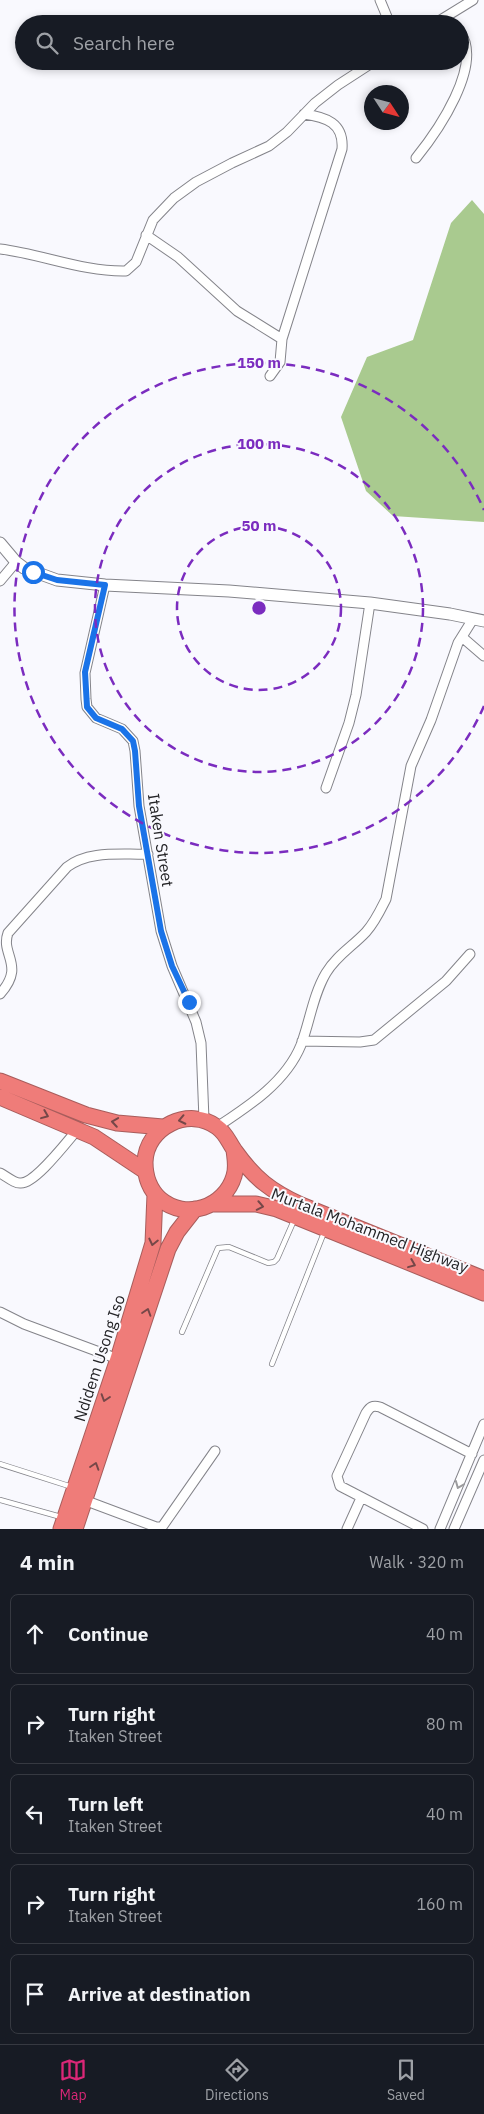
<!DOCTYPE html>
<meta charset="utf-8">
<style>
body{margin:0;font-family:"IBM Plex Sans",sans-serif;background:#20242c;color:#f1f3f6}
.compass{position:absolute;left:364px;top:85px;width:45px;height:45px;border-radius:50%;background:#171b24;box-shadow:0 2px 8px #0003;rotate:126deg}
.stop{position:absolute;width:15px;height:15px;margin:-11px;border:4px solid #1a73e8;border-radius:50%;background:#fff}
.stop.end{background:#1a73e8;border-color:#fff;box-shadow:0 1px 5px #0008}
.list{margin:0;padding:0;list-style:none}
h2{display:flex;justify-content:space-between;align-items:center;height:65px;margin:0;padding:0 20px;font-size:21px}
h2 small{font-size:16px;font-weight:400;color:#9ea1a6}
.list li{display:grid;grid-template-columns:32px 1fr auto;gap:15px;align-items:center;box-sizing:border-box;height:80px;margin:0 10px 10px;padding:0 10px;border:1px solid #363941;border-radius:8px}
.list b{display:block;font-size:19px;white-space:nowrap}
.list p{margin:0;font-size:16px;white-space:nowrap;color:#9ea1a6}
.list em{font-size:16px;font-style:normal;color:#9ea1a6}
.icon{flex:none;width:28px;height:28px;fill:none;stroke:currentColor;stroke-width:2;stroke-linecap:round;stroke-linejoin:round}
.map{position:relative;flex:none;width:484px;height:1529px;overflow:hidden}
.search{position:absolute;background:#171b24;box-shadow:0 2px 8px #0003;left:15px;right:15px;top:15px;height:55px;display:flex;align-items:center;gap:12px;box-sizing:border-box;padding:0 18px;border-radius:28px;color:#9ea1a6;font-size:19px}
.sheet{height:515px;background:#171b24}
nav{display:flex;justify-content:space-around;align-items:center;box-sizing:border-box;height:70px;border-top:1px solid #363941;background:#171b24;font-size:14px;color:#9ea1a6}
nav a{display:grid;justify-items:center;gap:2px}
nav .on{color:#db2777}
.map>svg:first-child{display:block}
.forest{fill:#a9ca8f}
.lines{fill:none;stroke-linecap:round;stroke-linejoin:round}
.lane-casing{stroke:#84848a;stroke-width:6}
.street-casing{stroke:#84848a;stroke-width:11}
.secondary-casing{stroke:#84848a;stroke-width:13}
.highway-casing{stroke:#a85d5c;stroke-width:17}
.lane{stroke:#fff;stroke-width:4.5}
.street{stroke:#fff;stroke-width:9}
.secondary{stroke:#fff;stroke-width:11}
.highway{stroke:#ef7c79;stroke-width:15}
.oneway{stroke:#754748}
.oneway2{stroke:#9c9c9e}
.route{stroke:#1a73e8;stroke-width:6}
.ring{fill:none;stroke:#7b2cbf;stroke-width:2.5;stroke-dasharray:9 6}
.labels{text-anchor:middle;dominant-baseline:central;stroke-width:4;stroke-linejoin:round;paint-order:stroke}
.street-label{font-size:16px;fill:#242427;stroke:#f9f9fe}
.centre{fill:#7b2cbf;stroke:#f9f9fe;stroke-width:2.5}
.ring-label{font-size:15px;text-anchor:middle;font-weight:bold;fill:#7b2cbf;stroke:#f9f9fe;stroke-width:4;stroke-linejoin:round;paint-order:stroke}
</style>
<div class="map">
<svg width="484" height="1529" viewBox="0 0 484 1529">
<rect width="100%" height="100%" fill="#f9f9fe"/>
<!-- forest -->
<path class="forest" d="M 472,200 L 484,214 L 484,522 L 393,516 L 366,491 L 341,417 L 367,357 L 413,340 L 451,223 Z"/>
<g class="lines">
<!-- lane casing -->
<g class="lane-casing">
<path id="lane" d="M 182,1332 L 218,1248 L 229,1247 L 268,1263 L 274,1262 L 277,1259 L 295,1218
M 272,1364 L 325,1230
M 0,1464 L 72,1487
M 0,1500 L 61,1517"/>
</g>
<!-- street casing -->
<g class="street-casing">
<path id="street" d="M 380,0 L 390,24
M 434,24 L 473,0
M 416,158 C 437,132 484,65 460,32
M 146,235 L 178,257 L 237,311 L 282,339
M 0,249 C 42,254 83,272 126,271 L 136,262 L 153,220 L 174,198 L 196,182 L 232,163 L 269,146 L 287,132 L 315,103 L 338,85 L 375,61
M 270,376 L 280,362 L 282,339 L 342,149 C 344,123 326,117 304,114
M 0,581 L 16,562
M 105,585 L 85,673 L 86,699 L 87,707 L 96,718 L 122,729 L 133,741 L 135,751 L 139,806 L 161,931 L 172,966 L 196,1022 L 201,1043 L 204,1120
M 462,637 L 484,656
M 326,788 L 349,723 L 356,695 L 370,603
M 0,994 C 26,965 0,955 8,933 L 67,867 C 89,850 121,855 148,854
M 302,1041 L 360,1042 L 374,1040 L 446,981 L 470,954
M 217,1127 C 249,1106 286,1082 301,1045 C 310,1021 313,995 326,973 C 336,956 353,946 366,932 C 375,922 380,911 386,899 L 411,766 L 431,720 L 458,643 L 473,619
M 0,1173 C 6,1176 15,1184 21,1183 C 36,1183 68,1140 78,1129
M 0,1312 L 24,1324 L 118,1359
M 84,1500 L 156,1527 L 162,1527 L 215,1451
M 347,1529 L 361,1498
M 423,1529 L 340,1486 L 337,1476 L 366,1413 C 370,1407 372,1405 380,1407 L 472,1454
M 440,1529 L 484,1424
M 454,1529 L 484,1460"/>
</g>
<!-- secondary casing -->
<g class="secondary-casing">
<path id="secondary" d="M 0,543 L 16,562 L 24,568 L 57,580 L 105,585 L 229,591 L 370,603 L 450,614 L 484,621"/>
</g>
<!-- highway casing -->
<g class="highway-casing">
<path id="highway" d="M 0,1081 L 86,1115 L 117,1123 L 163,1127
M 0,1097 L 94,1137 L 145,1171
M 234,1150 C 235,1159 237,1167 234,1176 C 225,1207 186,1221 160,1199 C 149,1189 145,1176 145,1162 C 146,1127 189,1106 217,1127 C 226,1133 229,1143 235,1151 C 255,1179 271,1191 301,1205 L 484,1279
M 212,1204 L 256,1204 L 277,1209 L 484,1293
M 61,1529 L 118,1359 L 153,1243 L 155,1194
M 75,1529 L 168,1249 L 177,1232 L 195,1209"/>
</g>
<!-- lane -->
<use href="#lane" class="lane"/>
<!-- street -->
<use href="#street" class="street"/>
<!-- secondary -->
<use href="#secondary" class="secondary"/>
<!-- highway -->
<use href="#highway" class="highway"/>
</g>
<!-- one-way arrows -->
<defs><path id="oneway-chevron" d="M-2-3.5L2.5 0L-2 3.5" fill="none" stroke-width="1.6" stroke-linecap="round" stroke-linejoin="round" transform="scale(1.25)"/></defs>
<g class="oneway">
<use href="#oneway-chevron" transform="translate(45 1115) rotate(22)"/>
<use href="#oneway-chevron" transform="translate(182 1120) rotate(168)"/>
<use href="#oneway-chevron" transform="translate(115 1122) rotate(-171)"/>
<use href="#oneway-chevron" transform="translate(260 1206) rotate(11)"/>
<use href="#oneway-chevron" transform="translate(153 1242) rotate(103)"/>
<use href="#oneway-chevron" transform="translate(412 1264) rotate(22)"/>
<use href="#oneway-chevron" transform="translate(147 1312) rotate(-72)"/>
<use href="#oneway-chevron" transform="translate(105 1398) rotate(108)"/>
<use href="#oneway-chevron" transform="translate(95 1466) rotate(-72)"/>
</g>
<use class="oneway2" href="#oneway-chevron" transform="translate(459 1485) rotate(112)"/>
<g class="lines">
<!-- route -->
<path class="route" d="M 33,572 L 57,580 L 105,585 L 85,672 L 87,707 L 96,718 L 122,729 L 133,741 L 135,751 L 139,806 L 161,931 L 172,966 L 189,1002"/>
</g>
<!-- distance rings -->
<g class="ring">
<circle cx="259" cy="608" r="82"/>
<circle cx="259" cy="608" r="164"/>
<path d="M484 706A245 245 0 1 1 484 510"/>
</g>
<g class="labels">
<!-- street labels -->
<g class="street-label">
<text transform="translate(161 840) rotate(81)">Itaken Street</text>
<text transform="translate(370 1230) rotate(21)">Murtala Mohammed Highway</text>
<text transform="translate(99 1358) rotate(-72)">Ndidem Usong Iso</text>
</g>
</g>
<circle cx="259" cy="608" r="8" class="centre"/>
<g class="ring-label">
<text x="259" y="368">150 m</text>
<text x="259" y="449">100 m</text>
<text x="259" y="531">50 m</text>
</g>
</svg>
<svg class="compass" viewBox="-18 -18 36 36"><path d="M0-13l5 13h-10z" fill="#e53935"/><path d="M0 13l5-13h-10z" fill="#9ea1a6"/></svg>
<div class="stop" style="left:33px;top:572px"></div>
<div class="stop end" style="left:189px;top:1002px"></div>
<div class="search"><svg class="icon" aria-label="search" viewBox="0 0 24 24"><circle cx="10" cy="10" r="6"/><path d="M15 15l6 6"/></svg>Search here</div>
</div>
<section class="sheet">
<h2>4 min<small>Walk · 320 m</small></h2>
<ul class="list">
<li><svg class="icon" aria-label="ahead" viewBox="0 0 24 24"><path d="M12 20V5M6 11l6-6 6 6"/></svg><div><b>Continue</b></div><em>40 m</em></li>
<li><svg class="icon" aria-label="right" viewBox="0 0 24 24"><path d="M7 20v-9h11M14 6l5 5-5 5"/></svg><div><b>Turn right</b><p>Itaken Street</p></div><em>80 m</em></li>
<li><svg class="icon" aria-label="left" viewBox="0 0 24 24"><path d="M17 20v-9H6M10 6l-5 5 5 5"/></svg><div><b>Turn left</b><p>Itaken Street</p></div><em>40 m</em></li>
<li><svg class="icon" aria-label="right" viewBox="0 0 24 24"><path d="M7 20v-9h11M14 6l5 5-5 5"/></svg><div><b>Turn right</b><p>Itaken Street</p></div><em>160 m</em></li>
<li><svg class="icon" aria-label="arrive" viewBox="0 0 24 24"><path d="M6 21V4h12l-3 4 3 4H6"/></svg><div><b>Arrive at destination</b></div></li>
</ul>
</section>
<nav>
<a class="on"><svg class="icon" aria-label="map" viewBox="0 0 24 24"><path d="M3 6l6-2 6 2 6-2v14l-6 2-6-2-6 2zM9 4v14M15 6v14"/></svg>Map</a>
<a><svg class="icon" aria-label="directions" viewBox="0 0 24 24"><path d="M12 3l9 9-9 9-9-9zM9 14v-3h6M13 9l2 2-2 2"/></svg>Directions</a>
<a><svg class="icon" aria-label="saved" viewBox="0 0 24 24"><path d="M7 4h10v16l-5-4-5 4z"/></svg>Saved</a>
</nav>
